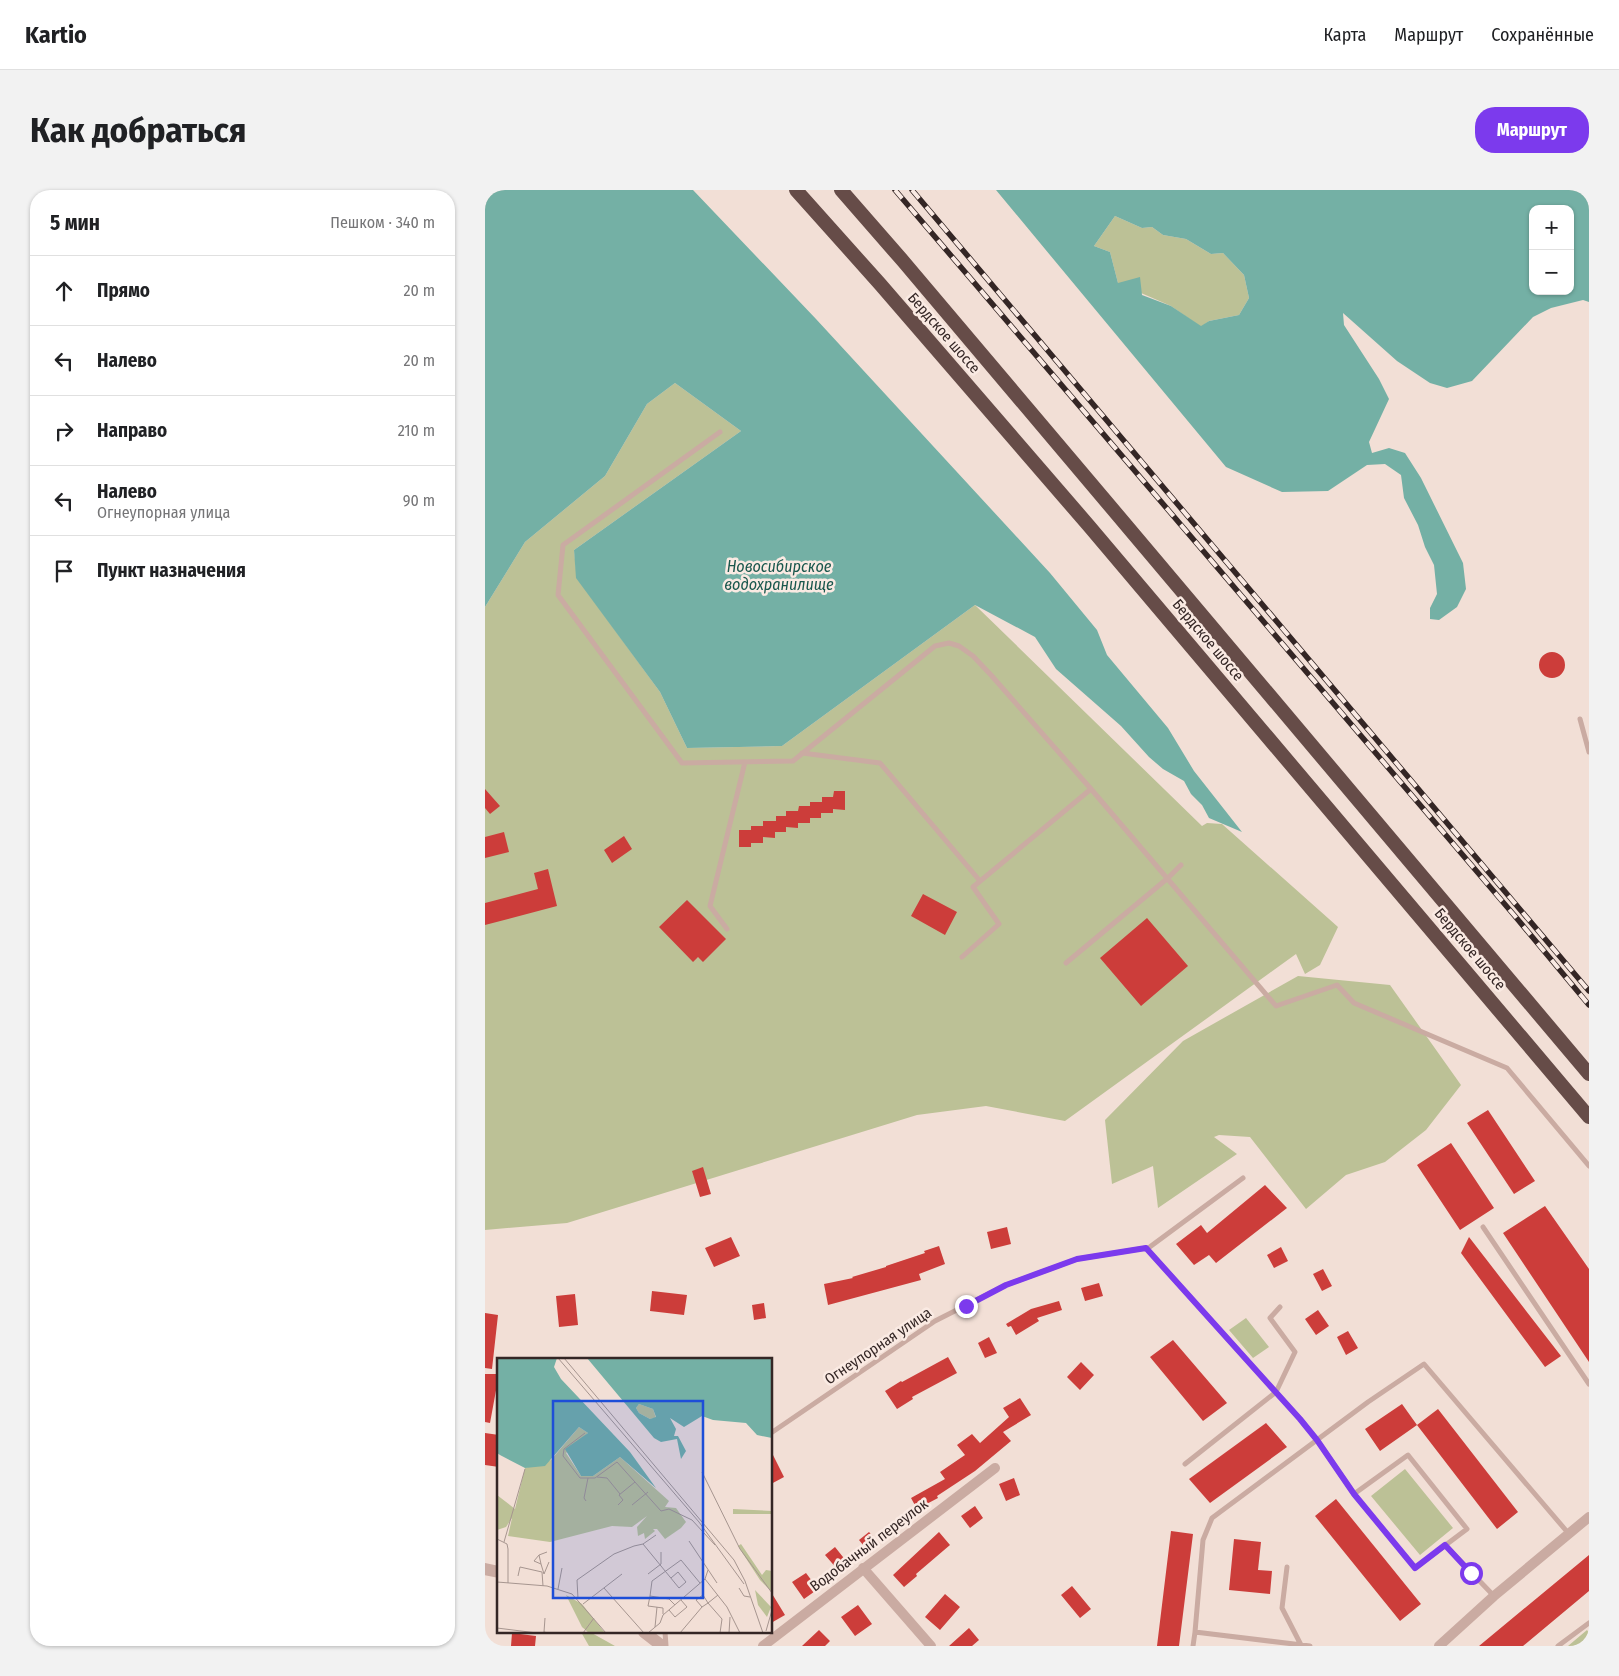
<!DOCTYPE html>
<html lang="ru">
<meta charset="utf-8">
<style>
body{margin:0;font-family:"Fira Sans Condensed",sans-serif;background:#f2f2f2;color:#202124}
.controls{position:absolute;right:15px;top:15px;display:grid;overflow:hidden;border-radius:10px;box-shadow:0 1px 4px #0004}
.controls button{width:45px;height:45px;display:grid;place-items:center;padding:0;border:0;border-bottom:1px solid #e0e0e0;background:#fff;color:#202124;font:25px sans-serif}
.stop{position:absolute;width:15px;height:15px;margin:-11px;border:4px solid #7c3aed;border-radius:50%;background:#fff}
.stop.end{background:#7c3aed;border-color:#fff;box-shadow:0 1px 5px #0008}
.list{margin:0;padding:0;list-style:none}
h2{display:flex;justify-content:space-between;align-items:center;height:65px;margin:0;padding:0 20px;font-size:21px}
h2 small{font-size:16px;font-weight:400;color:#757577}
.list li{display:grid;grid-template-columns:32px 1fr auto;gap:15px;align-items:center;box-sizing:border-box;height:70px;padding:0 20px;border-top:1px solid #e0e0e0}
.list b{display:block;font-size:19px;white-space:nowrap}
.list p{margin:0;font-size:16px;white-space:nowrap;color:#757577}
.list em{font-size:16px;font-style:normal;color:#757577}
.icon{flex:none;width:28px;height:28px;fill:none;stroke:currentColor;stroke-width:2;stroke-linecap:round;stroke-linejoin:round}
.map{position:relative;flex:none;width:1104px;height:1456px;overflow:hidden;border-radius:20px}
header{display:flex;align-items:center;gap:30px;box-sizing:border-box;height:70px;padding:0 25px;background:#fff;border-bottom:1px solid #e0e0e0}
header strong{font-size:24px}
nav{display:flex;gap:28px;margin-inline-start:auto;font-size:18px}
.intro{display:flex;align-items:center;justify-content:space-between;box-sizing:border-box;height:120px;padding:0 30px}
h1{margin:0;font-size:35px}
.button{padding:12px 22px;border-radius:20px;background:#7c3aed;color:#fff;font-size:18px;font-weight:700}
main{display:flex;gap:30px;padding:0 30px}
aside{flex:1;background:#fff;border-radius:20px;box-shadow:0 1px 4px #0004}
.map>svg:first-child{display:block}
.green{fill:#bcc196}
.water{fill:#74b0a5;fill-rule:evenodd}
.building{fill:#cc3d3a}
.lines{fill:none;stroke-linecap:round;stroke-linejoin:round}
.service{stroke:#caaba2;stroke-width:5}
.minor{stroke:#caaba2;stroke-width:10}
.tertiary{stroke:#caaba2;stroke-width:12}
.trunk{stroke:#664c48;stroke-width:14}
.rail-casing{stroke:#342625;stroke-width:5.5}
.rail{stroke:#faeae3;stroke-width:4;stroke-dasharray:11;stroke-linecap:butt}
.route{stroke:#7c3aed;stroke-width:6}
.labels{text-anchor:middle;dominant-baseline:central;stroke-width:5;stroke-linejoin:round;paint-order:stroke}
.street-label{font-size:15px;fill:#342625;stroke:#faeae3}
.water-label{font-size:16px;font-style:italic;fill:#19574d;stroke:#faeae3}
.inset-road{fill:none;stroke:#a6958f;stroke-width:1}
.view{fill:#1d4ed8;fill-opacity:0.15;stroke:#1d4ed8;stroke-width:2.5}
.inset-edge{fill:none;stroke:#342625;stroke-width:2.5}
</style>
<header>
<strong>Kartio</strong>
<nav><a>Карта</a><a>Маршрут</a><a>Сохранённые</a></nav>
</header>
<div class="intro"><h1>Как добраться</h1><a class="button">Маршрут</a></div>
<main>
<aside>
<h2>5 мин<small>Пешком · 340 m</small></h2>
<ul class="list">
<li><svg class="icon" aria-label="ahead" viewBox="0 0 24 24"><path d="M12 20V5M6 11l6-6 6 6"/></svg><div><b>Прямо</b></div><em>20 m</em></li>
<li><svg class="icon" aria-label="left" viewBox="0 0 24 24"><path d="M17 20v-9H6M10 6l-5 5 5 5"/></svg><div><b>Налево</b></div><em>20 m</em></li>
<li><svg class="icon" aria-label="right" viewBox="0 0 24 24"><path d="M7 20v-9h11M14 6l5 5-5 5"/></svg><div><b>Направо</b></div><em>210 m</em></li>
<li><svg class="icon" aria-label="left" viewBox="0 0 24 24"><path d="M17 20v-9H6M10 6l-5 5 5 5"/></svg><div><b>Налево</b><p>Огнеупорная улица</p></div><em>90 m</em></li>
<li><svg class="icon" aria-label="arrive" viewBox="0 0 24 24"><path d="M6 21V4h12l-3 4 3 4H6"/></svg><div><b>Пункт назначения</b></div></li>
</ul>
</aside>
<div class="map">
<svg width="1104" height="1456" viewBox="0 0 1104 1456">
<rect width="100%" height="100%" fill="#f2dfd6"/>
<!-- green -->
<path class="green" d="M 630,26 L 657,38 L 667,37 L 678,45 L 701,49 L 726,64 L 738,63 L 759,85 L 764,108 L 754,125 L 724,131 L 716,137 L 686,116 L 633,93 L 625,62 L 609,56 Z
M 190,193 L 256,241 L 89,360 L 92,388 L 175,502 L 202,558 L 297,556 L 490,415 L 717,636 L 722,633 L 737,634 L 853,737 L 835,775 L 820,784 L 811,764 L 580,931 L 501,916 L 432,925 L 82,1033 L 0,1040 L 0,417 L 40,352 L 120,286 L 162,214 Z
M 813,786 L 905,795 L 976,895 L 941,940 L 900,972 L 861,985 L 821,1019 L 765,947 L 734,945 L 729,947 L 752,964 L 673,1018 L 668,976 L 627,994 L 620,930 L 698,851 Z
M 761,1128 L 784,1157 L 768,1168 L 744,1140 Z
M 920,1279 L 968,1338 L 935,1365 L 886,1306 Z
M 1102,1440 L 1104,1443 L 1104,1456 L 1083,1456 Z
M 96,1442 L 105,1442 L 130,1456 L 104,1456 Z"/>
<!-- water -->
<path class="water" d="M 0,0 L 208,0 L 331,129 L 565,383 L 612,440 L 622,465 L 683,538 L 709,581 L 757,642 L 724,628 L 717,615 L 706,604 L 699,591 L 678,579 L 664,567 L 636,536 L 571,479 L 550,447 L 490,415 L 297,556 L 202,558 L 175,502 L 91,388 L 89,360 L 256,241 L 190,193 L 162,214 L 120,286 L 40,352 L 0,417 Z
M 511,0 L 1104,0 L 1104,112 L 1098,110 L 1066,118 L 1048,127 L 987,191 L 962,198 L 945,193 L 912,171 L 858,123 L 859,135 L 894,189 L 904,209 L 884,252 L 887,263 L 904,258 L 920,263 L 936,288 L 978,373 L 981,399 L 972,417 L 954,430 L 945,429 L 945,418 L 952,404 L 949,375 L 940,357 L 933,335 L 919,308 L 916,285 L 900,274 L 882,275 L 843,301 L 797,302 L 741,277 ZM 1048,19 L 1085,19 L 1085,101 L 1048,101 ZM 630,26 L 657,38 L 667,37 L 678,45 L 701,49 L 726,64 L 738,63 L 759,85 L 764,108 L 754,125 L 724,131 L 716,136 L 686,116 L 657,105 L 655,87 L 633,93 L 625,62 L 609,56 Z"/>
<!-- building -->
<path class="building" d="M1054 475a13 13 0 1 1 26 0a13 13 0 1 1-26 0Z
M 0,599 L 15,616 L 5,624 L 0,618 Z
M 349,601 L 360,601 L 360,620 L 348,619 L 348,623 L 336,623 L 336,628 L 325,628 L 325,633 L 313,633 L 313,638 L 301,637 L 301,642 L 290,642 L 290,648 L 278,647 L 278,653 L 266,653 L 266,657 L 254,657 L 254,640 L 266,640 L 266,636 L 278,636 L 278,631 L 291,631 L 291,626 L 301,626 L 301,621 L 313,621 L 314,616 L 325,616 L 325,612 L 337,612 L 337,607 L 348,607 Z
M 19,642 L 24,662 L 0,668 L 0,647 Z
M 139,646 L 147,659 L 127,673 L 119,660 Z
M 63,679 L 72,716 L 0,735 L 0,713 L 53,699 L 49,683 Z
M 438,704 L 472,722 L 460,745 L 426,726 Z
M 202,710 L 241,749 L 218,772 L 213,767 L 208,772 L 174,737 Z
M 662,728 L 703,776 L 656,816 L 615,768 Z
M 1003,920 L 1050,991 L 1029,1004 L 982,933 Z
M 966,953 L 1009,1018 L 975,1040 L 932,975 Z
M 218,977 L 226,1004 L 215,1007 L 207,981 Z
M 780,995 L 802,1018 L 731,1073 L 724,1065 L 709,1075 L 691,1054 L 716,1035 L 722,1043 Z
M 1060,1016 L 1104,1079 L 1104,1172 L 1018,1043 Z
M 522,1037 L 526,1054 L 506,1059 L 502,1042 Z
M 246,1047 L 255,1066 L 229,1077 L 220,1058 Z
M 984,1047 L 1076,1166 L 1060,1177 L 976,1063 Z
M 454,1056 L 460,1074 L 434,1084 L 436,1090 L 343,1115 L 339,1094 L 368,1088 L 367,1087 L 401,1077 L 401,1076 L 440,1063 L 439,1061 Z
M 796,1057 L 803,1071 L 789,1078 L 782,1065 Z
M 838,1079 L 847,1096 L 837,1101 L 828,1084 Z
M 614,1093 L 618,1106 L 600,1111 L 596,1098 Z
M 167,1101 L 202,1105 L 199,1125 L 165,1121 Z
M 90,1104 L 93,1135 L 74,1137 L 71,1106 Z
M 574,1111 L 577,1120 L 552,1128 L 554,1131 L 531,1145 L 526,1136 L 523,1137 L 521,1134 L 546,1119 Z
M 279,1113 L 281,1128 L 269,1130 L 267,1115 Z
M 833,1120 L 844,1136 L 831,1145 L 820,1129 Z
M 0,1123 L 13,1125 L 7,1179 L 0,1178 Z
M 863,1141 L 873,1158 L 861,1165 L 852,1147 Z
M 504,1147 L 512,1163 L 500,1168 L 493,1153 Z
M 688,1150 L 742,1213 L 718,1231 L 665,1167 Z
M 463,1167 L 472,1183 L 427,1207 L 428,1209 L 412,1219 L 400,1201 L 416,1191 L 417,1192 Z
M 596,1172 L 609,1185 L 595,1200 L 582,1187 Z
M 0,1184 L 14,1184 L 5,1233 L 0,1232 Z
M 535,1208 L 546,1225 L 518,1242 L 526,1251 L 490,1281 L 452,1306 L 453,1308 L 432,1319 L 426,1308 L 460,1289 L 455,1282 L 480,1265 L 472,1255 L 487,1244 L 495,1253 L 524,1227 L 518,1218 Z
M 917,1214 L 932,1235 L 895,1261 L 880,1239 Z
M 953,1219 L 1033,1322 L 1012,1339 L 932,1235 Z
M 781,1233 L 802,1257 L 725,1313 L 704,1289 Z
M 0,1243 L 14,1245 L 14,1277 L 0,1275 Z
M 286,1261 L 299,1287 L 286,1294 Z
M 529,1288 L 535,1305 L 521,1311 L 514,1294 Z
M 851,1309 L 936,1414 L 915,1431 L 830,1326 Z
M 490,1316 L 498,1328 L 485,1338 L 476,1326 Z
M 686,1341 L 708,1344 L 694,1456 L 672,1456 Z
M 384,1342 L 393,1352 L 383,1361 L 374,1350 Z
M 454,1342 L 465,1355 L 431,1384 L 432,1386 L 419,1397 L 408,1385 Z
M 749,1349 L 776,1352 L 773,1380 L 787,1381 L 785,1404 L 744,1400 Z
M 350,1357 L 362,1372 L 353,1380 L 340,1365 Z
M 1104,1365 L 1104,1401 L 1038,1456 L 994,1456 Z
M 321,1383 L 333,1399 L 319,1409 L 307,1392 Z
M 587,1396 L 606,1419 L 595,1428 L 576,1405 Z
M 286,1402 L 300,1425 L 286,1433 Z
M 460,1404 L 475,1417 L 455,1440 L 440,1427 Z
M 373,1415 L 387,1434 L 370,1446 L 356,1427 Z
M 484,1438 L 494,1450 L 487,1456 L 464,1456 Z
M 334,1440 L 345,1451 L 340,1456 L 317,1456 Z
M 27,1443 L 51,1446 L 50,1456 L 26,1456 Z"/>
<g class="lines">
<!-- service -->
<path class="service" d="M 235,242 L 78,355 L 73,405 L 197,573 L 308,571 L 450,456 L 464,453 L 474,456 L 488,466 L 506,485 L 606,599 L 791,816 L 852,795 L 869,813 L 1022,878 L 1104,976
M 1095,529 L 1104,562
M 317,563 L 395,573 L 495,691
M 242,739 L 225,716 L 260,572
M 477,767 L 514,734 L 488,697 L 606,599
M 581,773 L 683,688 L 696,675
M 998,1037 L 1104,1194
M 662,1059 L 758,988
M 286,1243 L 450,1131 L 521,1095 L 592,1069 L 661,1058 L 815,1229 L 832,1250 L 869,1304 L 930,1378 L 982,1339 L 923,1265 L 869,1304
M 700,1274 L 791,1202 L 810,1162 L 785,1128 L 795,1117
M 960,1355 L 1009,1406
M 802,1377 L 797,1418 L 816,1455
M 180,1442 L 181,1456
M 708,1456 L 710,1442
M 825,1456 L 710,1442 L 718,1350 L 727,1328 L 883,1212 L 939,1174 L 1084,1344
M 1073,1456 L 1104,1433"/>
<!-- minor -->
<path class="minor" d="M 378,1378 L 446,1456
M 278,1456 L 510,1278
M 954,1456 L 1009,1406 L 1104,1327"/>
<!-- tertiary -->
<path class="tertiary" d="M 0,1379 L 14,1382
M 159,1442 L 177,1456"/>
<!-- trunk -->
<path class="trunk" d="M 311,0 L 395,94 L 604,336 L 1104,927
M 356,0 L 418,71 L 625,316 L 1104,884"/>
<!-- rail casing -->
<g class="rail-casing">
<path id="rail" d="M 410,0 L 1029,725 L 1104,815
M 427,0 L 1104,801"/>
</g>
<!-- rail -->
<use href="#rail" class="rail"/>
</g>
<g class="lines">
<!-- route -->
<path class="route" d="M 481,1116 L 521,1095 L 592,1069 L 661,1058 L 815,1229 L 832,1250 L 869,1304 L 930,1378 L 960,1355 L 986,1383"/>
</g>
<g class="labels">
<!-- street labels -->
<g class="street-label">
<text transform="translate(459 143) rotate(49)">Бердское шоссе</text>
<text transform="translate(723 450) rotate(50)">Бердское шоссе</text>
<text transform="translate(985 759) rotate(50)">Бердское шоссе</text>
<text transform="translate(393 1156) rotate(-34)">Огнеупорная улица</text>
<text transform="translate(384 1355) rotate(-37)">Водобачный переулок</text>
</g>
<!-- water labels -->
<g class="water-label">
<text x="294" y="376">Новосибирское<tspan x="294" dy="18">водохранилище</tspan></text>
</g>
</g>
<!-- overview -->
<g transform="translate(12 1168)">
<rect width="275" height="275" fill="#f2dfd6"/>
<path d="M 142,46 L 156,51 L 159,60 L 153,61 L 142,55 L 139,50 ZM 82,69 L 91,75 L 69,95 L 84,118 L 96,118 L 123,99 L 172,143 L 168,149 L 179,150 L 189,164 L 184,170 L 168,181 L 160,171 L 156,171 L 158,173 L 148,181 L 147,175 L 141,178 L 140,169 L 150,158 L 135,169 L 115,168 L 53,184 L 11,178 L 15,160 L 9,169 L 0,172 L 0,137 L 18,151 L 28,110 L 54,102 ZM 236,151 L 275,153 L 275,156 L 236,156 ZM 244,186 L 265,217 L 269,212 L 275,213 L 275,234 L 263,222 L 241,188 ZM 258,232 L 274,249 L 270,259 L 261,247 ZM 69,237 L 85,246 L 108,275 L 92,275 L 85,269 Z" fill="#bcc196"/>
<path d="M 0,0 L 60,0 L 57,9 L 64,21 L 133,94 L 159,130 L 123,99 L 96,118 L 84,118 L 68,91 L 91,75 L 82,69 L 48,108 L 28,110 L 3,97 L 0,95 ZM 90,0 L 275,0 L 275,80 L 260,77 L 249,65 L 216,62 L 205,58 L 187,69 L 173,60 L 179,71 L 177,78 L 181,78 L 189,93 L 184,101 L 180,81 L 164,84 L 157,80 ZM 142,46 L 156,51 L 159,59 L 153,61 L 142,55 L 139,50 Z" fill="#74b0a5" fill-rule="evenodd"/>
<path class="inset-road" d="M 61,0 L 202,164 L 247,226M 67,0 L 237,202 L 248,223 L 266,275M 88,75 L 67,91 L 66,98 L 83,120 L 98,120 L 120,104 L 164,153 L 172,151 L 195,162 L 218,187M 205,114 L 243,191 L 275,235M 100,119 L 110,120 L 123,136M 89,143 L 87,140 L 91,120M 121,147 L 126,142 L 122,137 L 138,124M 135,147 L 151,134M 0,181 L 10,186 L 11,191 L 11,225M 192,183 L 220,225M 7,184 L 28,111M 146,186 L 159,177M 42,197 L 37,203 L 44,206 L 47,216 L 52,204M 44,206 L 42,197 L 50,194M 151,216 L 164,206 L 164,194M 21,218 L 23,209 L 45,214 L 46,228M 208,221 L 230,249 L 243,275M 0,224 L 50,228 L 75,236 L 109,275M 107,230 L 147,275M 242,230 L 247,238 L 253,239M 61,231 L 65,210M 206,237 L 211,245 L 205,249 L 199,242 ZM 221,237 L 211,245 L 225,261 L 223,275M 153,238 L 151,248 L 166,250 L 166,256M 81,241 L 80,222 L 117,196 L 137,188 L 146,186 L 182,230 L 189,224 L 181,214 L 174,220M 86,246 L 125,216M 178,247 L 172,241 L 153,238 L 155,223 L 184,202 L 203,225M 172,252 L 178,259 L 190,249 L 184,242M 48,260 L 47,274 L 51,275M 158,269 L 160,249M 0,270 L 40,275M 269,273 L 275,252M 86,275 L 97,260M 151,275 L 163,265 L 166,257 L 208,221 L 211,212M 183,275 L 205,249M 232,275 L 233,259"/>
<path class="view" d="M 56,43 L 206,43 L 206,240 L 56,240 Z"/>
<rect width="275" height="275" class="inset-edge"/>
</g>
</svg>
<div class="controls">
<button>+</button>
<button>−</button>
</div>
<div class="stop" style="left:986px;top:1383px"></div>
<div class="stop end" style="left:481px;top:1116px"></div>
</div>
</main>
